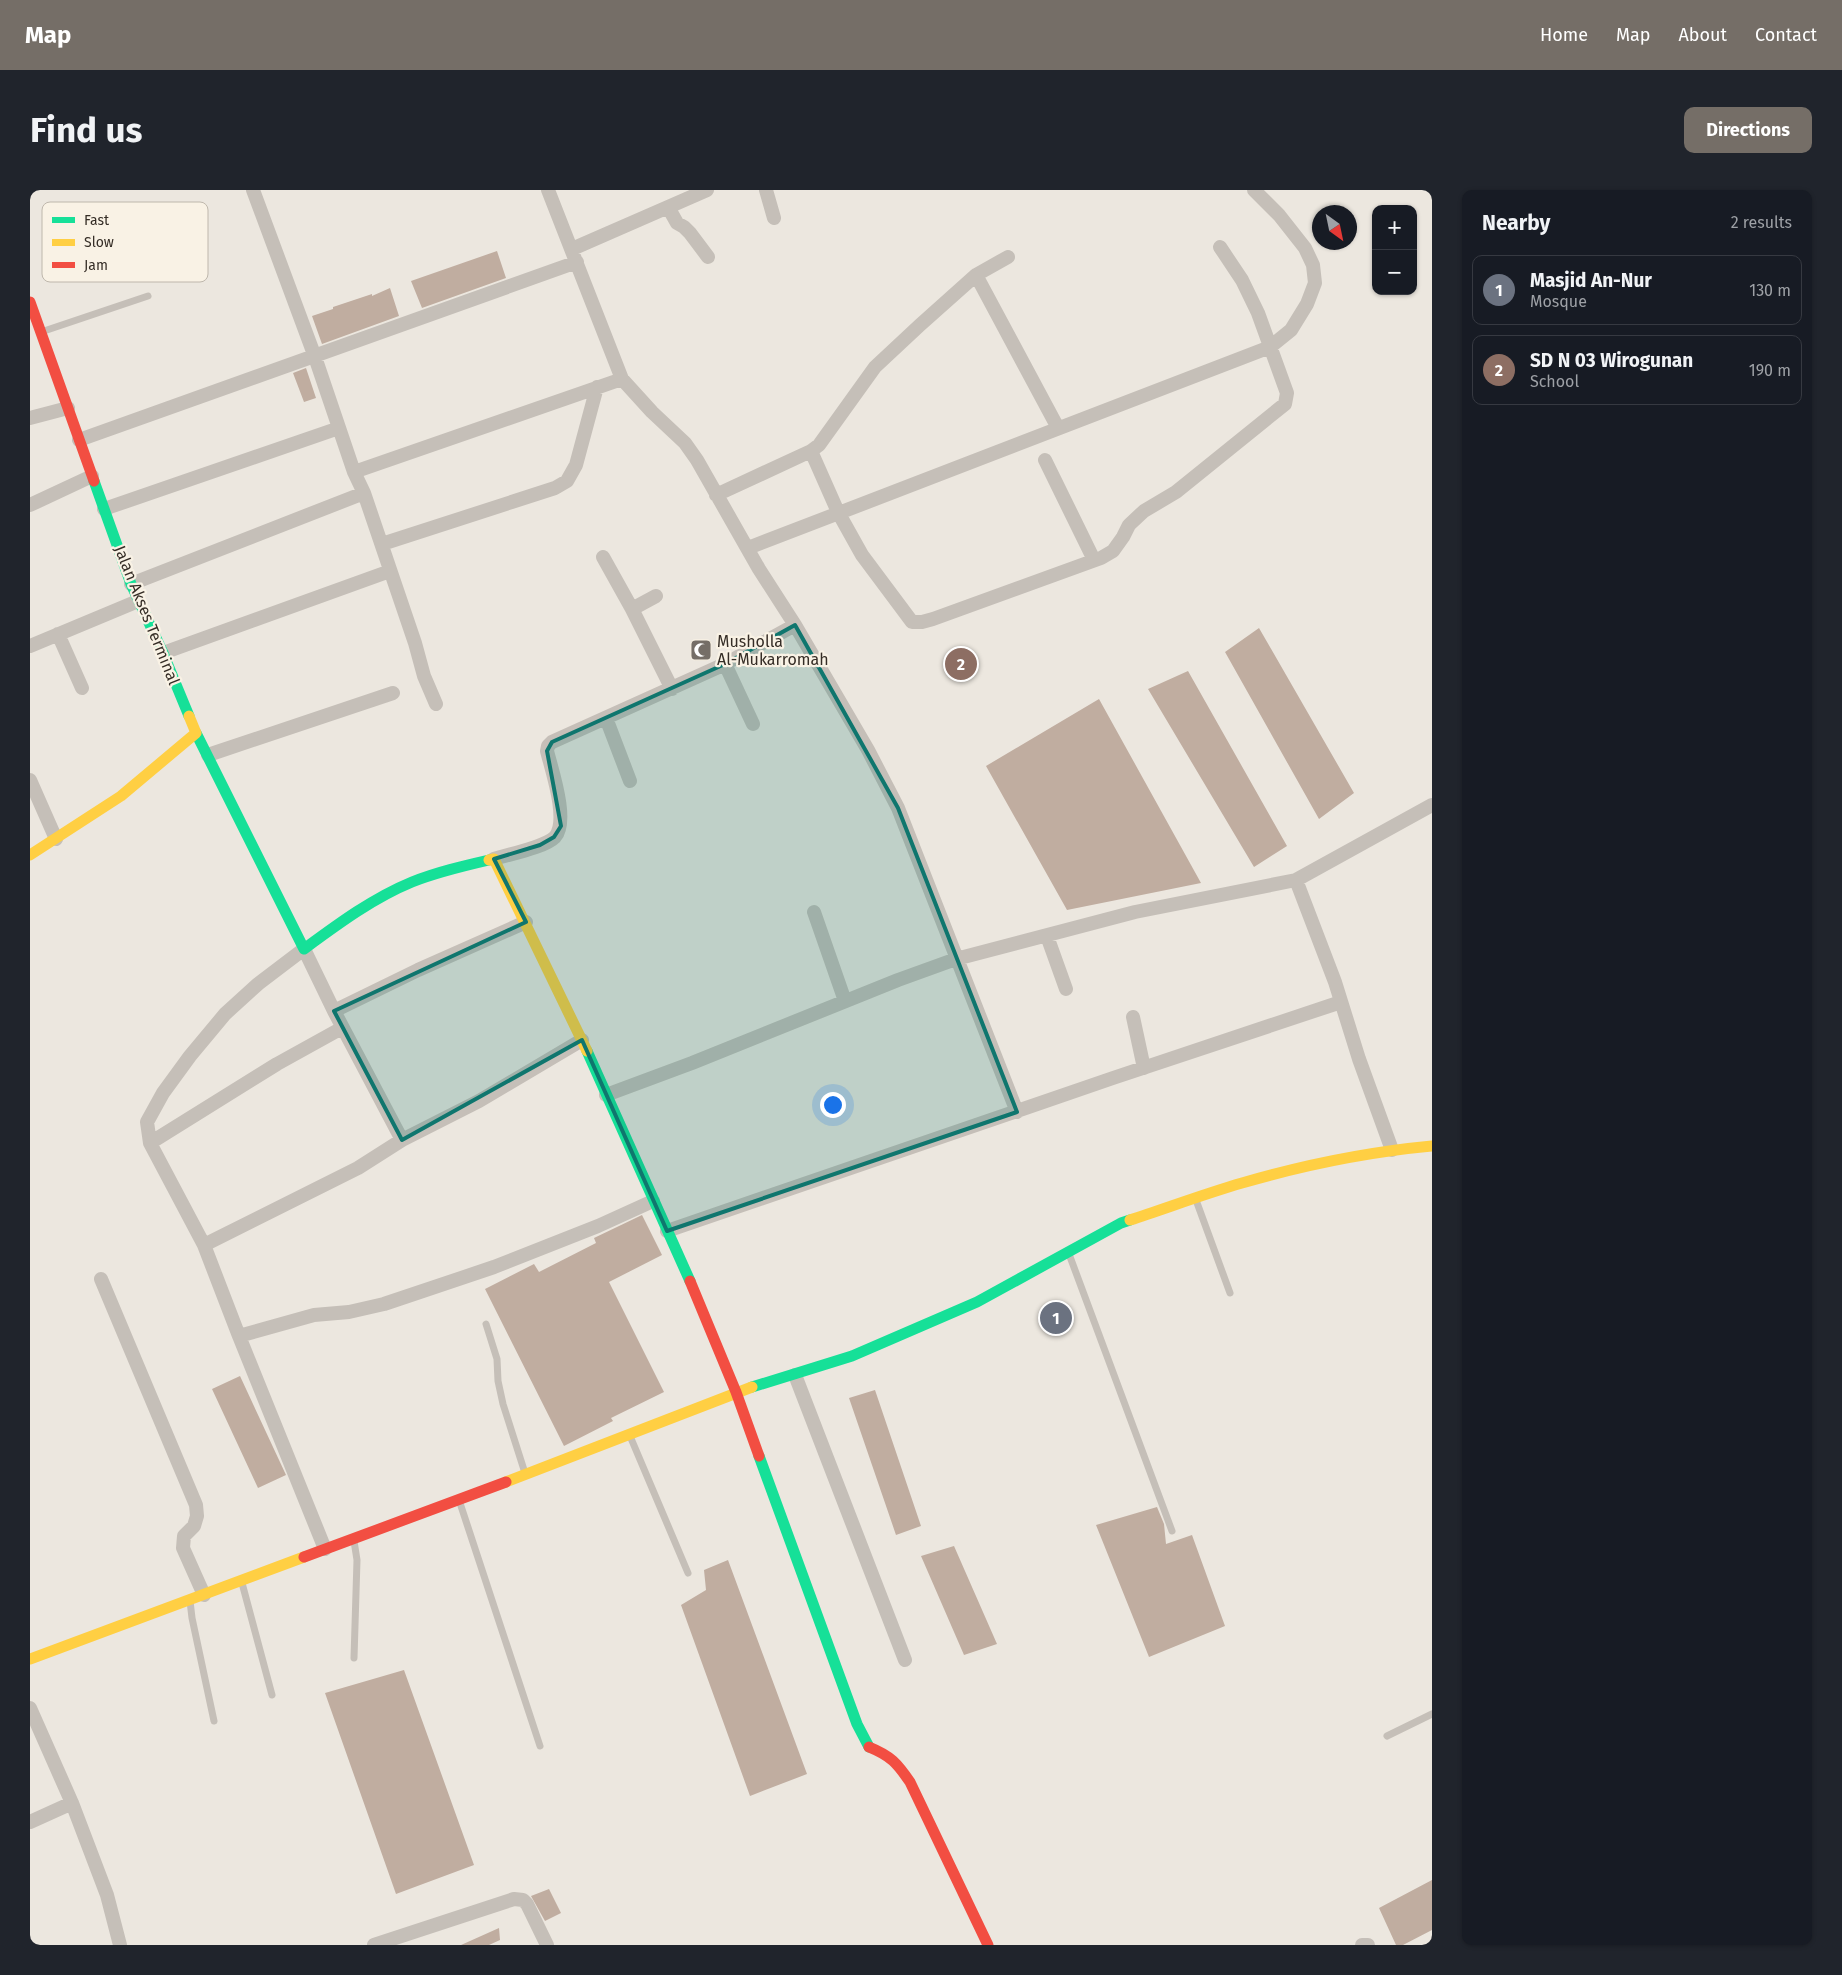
<!DOCTYPE html>
<meta charset="utf-8">
<style>
body{margin:0;font-family:"Fira Sans",sans-serif;background:#20242c;color:#f1f3f6}
.controls{position:absolute;right:15px;top:15px;display:grid;overflow:hidden;border-radius:10px;box-shadow:0 1px 4px #0004}
.controls button{width:45px;height:45px;display:grid;place-items:center;padding:0;border:0;border-bottom:1px solid #363941;background:#171b24;color:#f1f3f6;font:25px sans-serif}
.compass{position:absolute;left:1282px;top:15px;width:45px;height:45px;border-radius:50%;background:#171b24;box-shadow:0 1px 4px #0004;rotate:147deg}
.you{position:absolute;left:802px;top:914px;width:18px;height:18px;margin:-12px;border:4px solid #fff;border-radius:50%;background:#1a73e8;box-shadow:0 0 0 8px #1a73e833}
.badge{display:grid;place-items:center;width:32px;height:32px;border-radius:50%;background:#756e67;color:#fff;font-size:16px;font-weight:700}
.pin{position:absolute;translate:-50% -50%;border:2px solid #fff;box-shadow:0 1px 5px #0006}
.list{margin:0;padding:0;list-style:none}
h2{display:flex;justify-content:space-between;align-items:center;height:65px;margin:0;padding:0 20px;font-size:21px}
h2 small{font-size:16px;font-weight:400;color:#9ea1a6}
.list li{display:grid;grid-template-columns:32px 1fr auto;gap:15px;align-items:center;box-sizing:border-box;height:70px;margin:0 10px 10px;padding:0 10px;border:1px solid #363941;border-radius:10px}
.list b{display:block;font-size:19px;white-space:nowrap}
.list p{margin:0;font-size:16px;white-space:nowrap;color:#9ea1a6}
.list em{font-size:16px;font-style:normal;color:#9ea1a6}
.map{position:relative;flex:none;width:1402px;height:1755px;overflow:hidden;border-radius:10px}
header{display:flex;align-items:center;gap:30px;box-sizing:border-box;height:70px;padding:0 25px;background:#756e67;color:#fff}
header strong{font-size:24px}
nav{display:flex;gap:28px;margin-inline-start:auto;font-size:18px}
.intro{display:flex;align-items:center;justify-content:space-between;box-sizing:border-box;height:120px;padding:0 30px}
h1{margin:0;font-size:35px}
.button{padding:12px 22px;border-radius:10px;background:#756e67;color:#fff;font-size:18px;font-weight:700}
main{display:flex;gap:30px;padding:0 30px}
aside{flex:1;background:#171b24;border-radius:10px;box-shadow:0 1px 4px #0004}
.map>svg:first-child{display:block}
.building{fill:#c0ada0}
.lines{fill:none;stroke-linecap:round;stroke-linejoin:round}
.lane{stroke:#c5bfb8;stroke-width:7}
.street{stroke:#c5bfb8;stroke-width:14}
.fast{stroke:#16e098;stroke-width:11}
.slow{stroke:#ffcf43;stroke-width:11}
.jam{stroke:#f24e42;stroke-width:11}
.marked{fill:#0f766e;fill-opacity:0.2;stroke:#0f766e;stroke-width:4;stroke-linejoin:round}
.labels{text-anchor:middle;dominant-baseline:central;stroke-width:4.5;stroke-linejoin:round;paint-order:stroke}
.street-label{font-size:16px;fill:#352d26;stroke:#f9f2e5}
.poi-label{font-size:16px;fill:#352d26;stroke:#f9f2e5;text-anchor:start}
.key{fill:#f9f2e5;stroke:#beb7ac;stroke-width:1}
.key-label{font-size:14px;fill:#352d26}
</style>
<header>
<strong>Map</strong>
<nav><a>Home</a><a>Map</a><a>About</a><a>Contact</a></nav>
</header>
<div class="intro"><h1>Find us</h1><a class="button">Directions</a></div>
<main>
<div class="map">
<svg width="1402" height="1755" viewBox="0 0 1402 1755">
<rect width="100%" height="100%" fill="#ece7df"/>
<!-- building -->
<path class="building" d="M 467,61 L 476,88 L 392,118 L 381,91 Z
M 360,98 L 369,126 L 292,154 L 282,126 L 303,119 L 303,117 L 342,104 L 342,106 Z
M 276,178 L 286,208 L 274,212 L 263,183 Z
M 1229,438 L 1324,603 L 1289,629 L 1195,462 Z
M 1158,481 L 1257,656 L 1224,677 L 1118,499 Z
M 1069,509 L 1171,693 L 1037,720 L 956,576 Z
M 612,1025 L 632,1065 L 579,1092 L 634,1202 L 581,1228 L 583,1231 L 534,1256 L 455,1099 L 504,1074 L 509,1082 L 566,1053 L 564,1048 Z
M 210,1186 L 256,1285 L 228,1298 L 182,1199 Z
M 845,1200 L 891,1336 L 866,1345 L 819,1208 Z
M 1127,1317 L 1134,1334 L 1136,1354 L 1162,1345 L 1195,1436 L 1119,1467 L 1066,1335 Z
M 924,1356 L 967,1454 L 934,1465 L 891,1366 Z
M 698,1370 L 777,1584 L 720,1606 L 651,1415 L 676,1400 L 674,1380 Z
M 374,1480 L 444,1675 L 366,1704 L 295,1503 Z
M 1402,1690 L 1402,1740 L 1373,1755 L 1366,1755 L 1349,1718 Z
M 519,1699 L 531,1723 L 515,1731 L 501,1706 Z
M 469,1738 L 470,1750 L 459,1755 L 431,1755 Z"/>
<g class="lines">
<!-- lane -->
<path class="lane" d="M 11,142 L 118,106
M 1166,1010 L 1200,1103
M 1039,1064 L 1142,1341
M 456,1134 L 467,1169 L 468,1191 L 473,1214 L 495,1283
M 600,1246 L 658,1383
M 430,1313 L 510,1556
M 212,1393 L 242,1505
M 160,1411 L 162,1428 L 184,1531
M 324,1468 L 327,1370 L 324,1351
M 1357,1546 L 1402,1524"/>
<!-- street -->
<path class="street" d="M 223,0 L 285,167 L 324,282 L 334,303 L 385,453 L 394,486 L 406,514
M 518,0 L 592,189 L 622,222 L 655,253 L 667,270 L 729,379 L 765,435 L 838,560 L 868,618 L 987,922
M 736,0 L 744,28
M 638,17 L 647,33 L 654,37 L 660,43 L 678,67
M 542,59 L 677,0
M 946,85 L 1028,238
M 0,228 L 38,218
M 49,250 L 547,72
M 781,261 L 808,322 L 832,365 L 882,432 L 892,432 L 903,429 L 1071,368 L 1083,361 L 1093,347 L 1099,335 L 1114,321 L 1146,302 L 1255,214 L 1257,203 L 1228,123 L 1212,90 L 1190,57
M 1015,270 L 1064,370
M 324,282 L 592,189
M 686,305 L 781,261 L 789,255 L 845,177 L 890,135 L 946,85 L 978,67
M 0,315 L 62,286
M 74,319 L 309,238
M 352,354 L 525,298 L 537,291 L 546,275 L 567,197
M 718,358 L 1240,157 L 1261,140 L 1277,114 L 1285,93 L 1283,75 L 1275,58 L 1249,25 L 1224,0
M 573,367 L 602,419
M 101,394 L 334,303
M 626,406 L 602,419 L 642,499
M 28,444 L 52,498
M 0,456 L 108,411
M 133,463 L 360,381
M 695,474 L 723,534
M 576,528 L 600,591
M 178,565 L 363,503
M 0,590 L 26,649
M 464,669 C 479,664 514,658 525,647 C 539,631 522,581 517,561 L 518,556 L 522,552 L 695,474 L 765,435
M 784,722 L 815,811
M 1017,746 L 1036,799
M 304,821 L 274,759 L 228,794 L 195,824 L 160,866 L 133,903 L 117,932 L 120,953 L 174,1055 L 209,1146 L 284,1125 L 319,1122 L 354,1114 L 464,1077 L 568,1036 L 623,1011
M 1103,827 L 1114,878
M 576,905 L 662,873 L 868,790 L 926,769 L 1105,722 L 1266,690
M 372,950 L 304,821 L 388,780 L 496,732
M 120,953 L 247,874 L 312,838
M 1362,960 L 1329,869 L 1305,792 L 1266,690 L 1402,615
M 637,1041 L 1083,888 L 1311,812
M 174,1055 L 328,978 L 372,950 L 449,911 L 552,850
M 71,1089 L 166,1315 L 167,1326 L 164,1336 L 154,1346 L 153,1358 L 174,1405
M 209,1146 L 295,1359
M 765,1185 L 875,1470
M 0,1518 L 42,1613 L 77,1705 L 90,1755
M 0,1632 L 42,1613
M 344,1755 L 484,1709 L 493,1710 L 497,1714 L 517,1755
M 1332,1755 L 1338,1755"/>
<!-- fast -->
<path class="fast" d="M 64,291 L 101,394 L 133,463 L 159,526
M 166,543 L 274,759 C 308,734 343,708 382,692 C 407,682 433,676 459,670
M 557,861 L 660,1091
M 722,1197 L 822,1166 L 947,1112 L 1091,1033 L 1100,1030
M 729,1266 L 827,1534 L 839,1557"/>
<!-- slow -->
<path class="slow" d="M 0,665 L 91,606 L 166,543 L 159,526
M 459,670 L 464,669 L 557,861
M 1100,1030 C 1137,1018 1174,1004 1212,993 C 1274,975 1338,962 1402,956
M 476,1292 L 722,1197
M 0,1469 L 274,1367"/>
<!-- jam -->
<path class="jam" d="M 0,112 L 64,291
M 660,1091 L 706,1202 L 729,1266
M 274,1367 L 476,1292
M 839,1557 C 861,1566 867,1573 880,1592 L 958,1755"/>
</g>
<!-- marked area -->
<path class="marked" d="M 765,435 L 868,618 L 987,922 L 637,1041 L 552,850 L 372,950 L 304,821 L 496,732 L 464,669 L 510,655 L 524,647 L 531,636 L 517,561 L 522,552 L 695,474 Z"/>
<!-- icons -->
<defs>
<g id="mosque-square" transform="scale(1.125)"><rect x="-9" y="-9" width="18" height="18" rx="4" fill="#756e67" stroke="#f9f2e5"/><path d="M3.5-4.9A6 6 0 1 0 3.5 4.9A5 5 0 1 1 3.5-4.9Z" fill="#fff"/></g>
</defs>
<g fill-rule="evenodd">
<use href="#mosque-square" x="671" y="460"/>
</g>
<g class="labels">
<!-- street labels -->
<g class="street-label">
<text transform="translate(117 425) rotate(68)">Jalan Akses Terminal</text>
</g>
<!-- poi labels -->
<g class="poi-label">
<text x="687" y="451">Musholla<tspan x="687" dy="18">Al-Mukarromah</tspan></text>
</g>
</g>
<!-- legend -->
<rect x="12" y="12" width="166" height="80" rx="8" class="key"/>
<rect x="22" y="27" width="23" height="6" fill="#16e098"/>
<rect x="22" y="49" width="23" height="7" fill="#ffcf43"/>
<rect x="22" y="72" width="23" height="6" fill="#f24e42"/>
<g class="key-label">
<text x="54" y="35">Fast</text>
<text x="54" y="57">Slow</text>
<text x="54" y="80">Jam</text>
</g>
</svg>
<div class="controls">
<button>+</button>
<button>−</button>
</div>
<svg class="compass" viewBox="-18 -18 36 36"><path d="M0-13l5 13h-10z" fill="#e53935"/><path d="M0 13l5-13h-10z" fill="#9ea1a6"/></svg>
<div class="you"></div>
<div class="pin badge" style="left:1026px;top:1128px;background:#6b7280">1</div>
<div class="pin badge" style="left:931px;top:474px;background:#8d6e63">2</div>
</div>
<aside>
<h2>Nearby<small>2 results</small></h2>
<ul class="list">
<li><span class="badge" style="background:#6b7280">1</span><div><b>Masjid An-Nur</b><p>Mosque</p></div><em>130 m</em></li>
<li><span class="badge" style="background:#8d6e63">2</span><div><b>SD N 03 Wirogunan</b><p>School</p></div><em>190 m</em></li>
</ul>
</aside>
</main>
